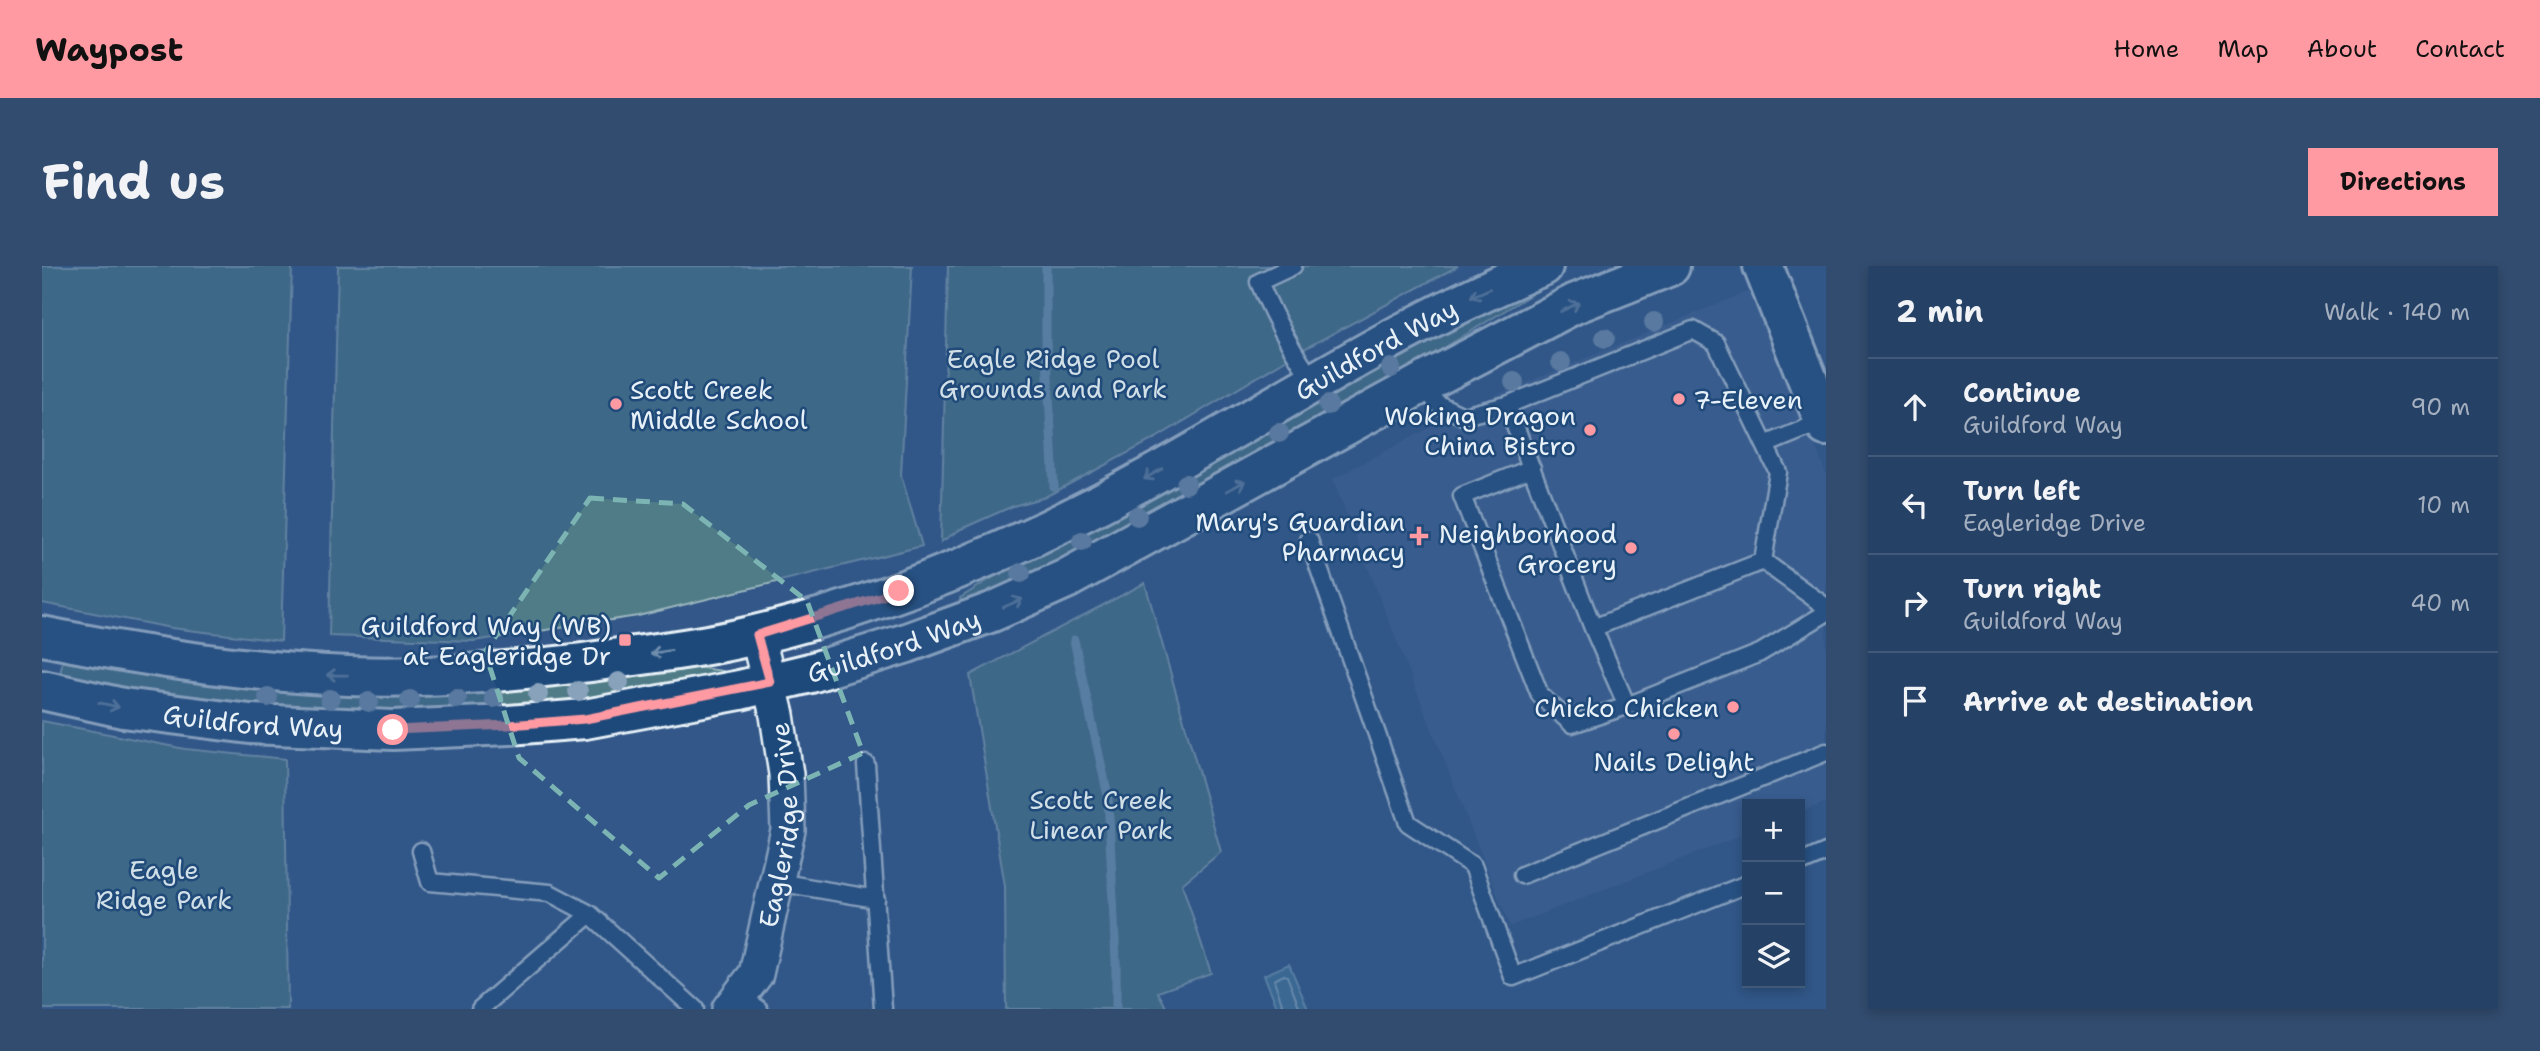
<!DOCTYPE html>
<meta charset="utf-8">
<style>
body{margin:0;font-family:"Shantell Sans",sans-serif;background:#324c6f;color:#f1f3f6}
.controls{position:absolute;right:21px;bottom:21px;display:grid;overflow:hidden;border-radius:0px;box-shadow:0 4px 10px #0003}
.controls button{width:63px;height:63px;display:grid;place-items:center;padding:0;border:0;border-bottom:2px solid #425a7a;background:#264166;color:#f1f3f6;font:35px sans-serif}
.stop{position:absolute;width:21px;height:21px;margin:-16px;border:5px solid #ff9aa2;border-radius:50%;background:#fff}
.stop.end{background:#ff9aa2;border-color:#fff;box-shadow:0 2px 7px #0008}
.list{margin:0;padding:0;list-style:none}
h2{display:flex;justify-content:space-between;align-items:center;height:91px;margin:0;padding:0 28px;font-size:30px}
h2 small{font-size:23px;font-weight:400;color:#a4afbf}
.list li{display:grid;grid-template-columns:46px 1fr auto;gap:21px;align-items:center;box-sizing:border-box;height:98px;padding:0 28px;border-top:2px solid #425a7a}
.list b{display:block;font-size:26px;white-space:nowrap}
.list p{margin:0;font-size:23px;white-space:nowrap;color:#a4afbf}
.list em{font-size:23px;font-style:normal;color:#a4afbf}
.icon{flex:none;width:38px;height:38px;fill:none;stroke:currentColor;stroke-width:2;stroke-linecap:round;stroke-linejoin:round}
.map{position:relative;flex:none;width:1784px;height:743px;overflow:hidden;border-radius:0px}
header{display:flex;align-items:center;gap:42px;box-sizing:border-box;height:98px;padding:0 35px;background:#ff9aa2;color:#111}
header strong{font-size:33px}
nav{display:flex;gap:38px;margin-inline-start:auto;font-size:24px}
.intro{display:flex;align-items:center;justify-content:space-between;box-sizing:border-box;height:168px;padding:0 42px}
h1{margin:0;font-size:49px}
.button{padding:18px 32px;border-radius:0px;background:#ff9aa2;color:#111;font-size:24px;font-weight:700}
main{display:flex;gap:42px;padding:0 42px}
aside{flex:1;background:#264166;border-radius:0px;box-shadow:0 4px 10px #0003}
.map>svg:first-child{display:block}
.built{fill:#436494}
.green{fill:#4f7c86;stroke:#9cb6bf;stroke-width:2}
.water{fill:#457d9f;stroke:#86abc3;stroke-width:2}
.lines{fill:none;stroke-linecap:round;stroke-linejoin:round}
.shore{stroke:#a7c3d4;stroke-width:2}
.stream{stroke:#86abc3;stroke-width:9}
.lane-casing{stroke:#e8f1f8;stroke-width:21}
.street-casing{stroke:#e8f1f8;stroke-width:38}
.secondary-casing{stroke:#e8f1f8;stroke-width:44}
.lane{stroke:#1f4a7a;stroke-width:16}
.street{stroke:#1f4a7a;stroke-width:33}
.secondary{stroke:#1f4a7a;stroke-width:38}
.tree{fill:#89a2bc}
.oneway{stroke:#6f8dac}
.route{stroke:#ff9aa2;stroke-width:9}
.marked{fill:none;stroke:#7cb4b3;stroke-width:5;stroke-dasharray:14 9;stroke-linejoin:round}
.poi-dot{fill:#ff9aa2;stroke:#1f4a7a;stroke-width:2.5}
.labels{text-anchor:middle;dominant-baseline:central;stroke-width:5;stroke-linejoin:round;paint-order:stroke}
.street-label{font-size:26px;fill:#e8f1f8;stroke:#1f4a7a}
.park-label{font-size:26px;fill:#d1dfe7;stroke:#1f4a7a}
.poi-label{font-size:26px;fill:#e8f1f8;stroke:#1f4a7a;text-anchor:end}
</style>
<header>
<strong>Waypost</strong>
<nav><a>Home</a><a>Map</a><a>About</a><a>Contact</a></nav>
</header>
<div class="intro"><h1>Find us</h1><a class="button">Directions</a></div>
<main>
<div class="map">
<svg width="1784" height="743" viewBox="0 0 1784 743">
<rect width="100%" height="100%" fill="#325788"/>
<filter id="ink" filterUnits="userSpaceOnUse"><feTurbulence type="fractalNoise" baseFrequency=".0143" numOctaves="2"/><feDisplacementMap in="SourceGraphic" scale="14" xChannelSelector="R" yChannelSelector="G"/><feConvolveMatrix kernelMatrix="1 2 1 2 8 2 1 2 1" color-interpolation-filters="sRGB"/></filter>
<g filter="url(#ink)">
<!-- built -->
<path class="built" d="M 1715,22 L 1784,209 L 1784,536 L 1758,546 L 1758,538 L 1705,538 L 1705,567 L 1468,660 L 1291,213 L 1435,137 Z"/>
<!-- green -->
<path class="green" d="M 0,0 L 250,0 L 239,375 L 129,362 L 0,337 Z
M 296,0 L 870,0 L 859,209 L 880,280 L 596,350 L 432,375 L 287,370 Z
M 906,0 L 1416,0 L 1260,84 L 1114,172 L 1003,231 L 971,240 L 919,263 L 899,276 Z
M 1489,19 L 1493,26 L 1332,125 L 1114,251 L 921,340 L 918,332 L 979,294 Z
M 1103,317 L 1179,586 L 1140,618 L 1169,707 L 1116,726 L 1125,743 L 964,743 L 963,620 L 928,409 Z
M 22,390 L 633,398 L 681,405 L 681,411 L 534,436 L 388,447 L 143,436 L 17,412 Z
M 0,455 L 143,483 L 243,493 L 246,743 L 0,743 Z"/>
<!-- water -->
<path class="water" d="M 1247,698 L 1266,743 L 1236,743 L 1222,709 Z"/>
<g class="lines">
<!-- shore -->
<path class="shore" d="M 1242,743 L 1232,714 L 1242,709 L 1245,710 L 1258,743"/>
<!-- stream -->
<path class="stream" d="M 1004,0 L 1004,73 L 1012,221
M 1032,374 L 1066,530 L 1074,696 L 1074,743"/>
<!-- lane casing -->
<g class="lane-casing">
<path id="lane" d="M 1251,0 L 1217,16 C 1232,51 1249,85 1272,116
M 1379,118 L 1396,138 L 1421,150 L 1465,139 L 1651,64 L 1674,77 L 1736,206 L 1721,295 L 1551,362
M 1465,139 L 1551,362 L 1585,440 L 1718,387 L 1784,347
M 1723,179 L 1782,155
M 1490,202 L 1420,230 L 1498,429 L 1530,458 L 1585,440
M 1267,274 L 1366,557 L 1431,600 L 1471,711 L 1705,618
M 1721,295 L 1784,341
M 824,498 L 841,743
M 379,585 L 388,616 L 508,627 L 548,648 L 653,743
M 1758,597 L 1784,586
M 1480,609 L 1784,486
M 735,616 L 834,633
M 697,729 L 717,743
M 438,743 L 548,648"/>
</g>
<!-- street casing -->
<g class="street-casing">
<g id="street">
<path id="s1" d="M 687,743 L 714,708 L 746,564 L 744,508 L 735,449 L 715,368"/>
</g>
</g>
<!-- secondary casing -->
<g class="secondary-casing">
<g id="secondary">
<path d="M 1721,0 L 1784,160"/>
<path id="s2" d="M 0,370 C 94,389 189,404 285,409 C 370,414 456,407 540,397 C 590,390 641,385 691,374 C 794,352 897,314 992,270 C 1166,189 1323,73 1501,0"/>
<path id="s3" d="M 0,424 L 81,442 L 208,458 L 351,464 L 467,459 L 543,453 L 698,424 L 768,407 L 865,377 L 950,346 L 1024,313 L 1379,118 L 1532,38 L 1628,0"/>
</g>
</g>
<!-- lane -->
<use href="#lane" class="lane"/>
<!-- street -->
<use href="#street" class="street"/>
<!-- secondary -->
<use href="#secondary" class="secondary"/>
</g>
<!-- trees -->
<g class="tree">
<circle cx="1612" cy="56" r="10"/>
<circle cx="1563" cy="72" r="10"/>
<circle cx="1519" cy="96" r="10"/>
<circle cx="1349" cy="102" r="10"/>
<circle cx="1472" cy="116" r="10"/>
<circle cx="1286" cy="139" r="10"/>
<circle cx="1237" cy="167" r="10"/>
<circle cx="1144" cy="218" r="10"/>
<circle cx="1095" cy="250" r="10"/>
<circle cx="1040" cy="275" r="10"/>
<circle cx="979" cy="307" r="10"/>
<circle cx="577" cy="416" r="10"/>
<circle cx="536" cy="425" r="10"/>
<circle cx="496" cy="428" r="10"/>
<circle cx="226" cy="431" r="10"/>
<circle cx="452" cy="432" r="10"/>
<circle cx="288" cy="433" r="10"/>
<circle cx="415" cy="433" r="10"/>
<circle cx="368" cy="434" r="10"/>
<circle cx="327" cy="436" r="10"/>
</g>
<!-- one-way arrows -->
<defs><path id="oneway-shaft" d="M-6 0H5M1.5-3L5.5 0L1.5 3" fill="none" stroke-width="1.6" stroke-linecap="round" stroke-linejoin="round" transform="scale(1.75)"/></defs>
<g class="oneway">
<use href="#oneway-shaft" transform="translate(1438 27) rotate(156)"/>
<use href="#oneway-shaft" transform="translate(1528 41) rotate(-26)"/>
<use href="#oneway-shaft" transform="translate(1111 208) rotate(150)"/>
<use href="#oneway-shaft" transform="translate(1194 220) rotate(-29)"/>
<use href="#oneway-shaft" transform="translate(971 337) rotate(-24)"/>
<use href="#oneway-shaft" transform="translate(619 386) rotate(171)"/>
<use href="#oneway-shaft" transform="translate(295 409) rotate(-179)"/>
<use href="#oneway-shaft" transform="translate(67 439) rotate(13)"/>
</g>
</g>
<g class="lines" filter="url(#ink)">
<!-- route -->
<path class="route" d="M 351,464 L 467,459 L 543,453 L 728,416 L 715,369 L 857,325"/>
</g>
<!-- marked area -->
<path d="M0 0H1784V743H0ZM 548,232 L 641,238 L 765,335 L 821,487 L 707,539 L 617,612 L 477,492 L 443,386 Z" fill="#325788" fill-opacity=".55" fill-rule="evenodd"/>
<path class="marked" d="M 548,232 L 641,238 L 765,335 L 821,487 L 707,539 L 617,612 L 477,492 L 443,386 Z"/>
<!-- markers -->
<g class="poi-dot">
<circle cx="1637" cy="133" r="7"/>
<circle cx="574" cy="138" r="7"/>
<circle cx="1548" cy="164" r="7"/>
<path d="M1373.5 259.5h7v7h7v7h-7v7h-7v-7h-7v-7h7z"/>
<circle cx="1589" cy="282" r="7"/>
<rect x="576" y="367" width="14" height="14" rx="3.5"/>
<circle cx="1691" cy="441" r="7"/>
<circle cx="1632" cy="468" r="7"/>
</g>
<g class="labels">
<!-- street labels -->
<g class="street-label">
<text stroke="none"><textPath href="#s2" startOffset="1405">Guildford Way</textPath></text>
<text stroke="none"><textPath href="#s3" startOffset="864">Guildford Way</textPath></text>
<text stroke="none"><textPath href="#s3" startOffset="214">Guildford Way</textPath></text>
<text stroke="none"><textPath href="#s1" startOffset="196">Eagleridge Drive</textPath></text>
</g>
<!-- park labels -->
<g class="park-label">
<text x="1011" y="92">Eagle Ridge Pool<tspan x="1011" dy="30">Grounds and Park</tspan></text>
<text x="1059" y="533">Scott Creek<tspan x="1059" dy="30">Linear Park</tspan></text>
<text x="122" y="603">Eagle<tspan x="122" dy="30">Ridge Park</tspan></text>
</g>
<!-- poi labels -->
<g class="poi-label">
<text x="588" y="123" text-anchor="start">Scott Creek<tspan x="588" dy="30">Middle School</tspan></text>
<text x="1651" y="133" text-anchor="start">7-Eleven</text>
<text x="1534" y="149">Woking Dragon<tspan x="1534" dy="30">China Bistro</tspan></text>
<text x="1363" y="255">Mary's Guardian<tspan x="1363" dy="30">Pharmacy</tspan></text>
<text x="1575" y="267">Neighborhood<tspan x="1575" dy="30">Grocery</tspan></text>
<text x="569" y="359">Guildford Way (WB)<tspan x="569" dy="30">at Eagleridge Dr</tspan></text>
<text x="1677" y="441">Chicko Chicken</text>
<text x="1632" y="495" text-anchor="middle">Nails Delight</text>
</g>
</g>
</svg>
<div class="controls">
<button>+</button>
<button>−</button>
<button><svg class="icon" aria-label="layers" viewBox="0 0 24 24"><path d="M12 4l9 5-9 5-9-5zM3 14l9 5 9-5"/></svg></button>
</div>
<div class="stop" style="left:351px;top:464px"></div>
<div class="stop end" style="left:857px;top:325px"></div>
</div>
<aside>
<h2>2 min<small>Walk · 140 m</small></h2>
<ul class="list">
<li><svg class="icon" aria-label="ahead" viewBox="0 0 24 24"><path d="M12 20V5M6 11l6-6 6 6"/></svg><div><b>Continue</b><p>Guildford Way</p></div><em>90 m</em></li>
<li><svg class="icon" aria-label="left" viewBox="0 0 24 24"><path d="M17 20v-9H6M10 6l-5 5 5 5"/></svg><div><b>Turn left</b><p>Eagleridge Drive</p></div><em>10 m</em></li>
<li><svg class="icon" aria-label="right" viewBox="0 0 24 24"><path d="M7 20v-9h11M14 6l5 5-5 5"/></svg><div><b>Turn right</b><p>Guildford Way</p></div><em>40 m</em></li>
<li><svg class="icon" aria-label="arrive" viewBox="0 0 24 24"><path d="M6 21V4h12l-3 4 3 4H6"/></svg><div><b>Arrive at destination</b></div></li>
</ul>
</aside>
</main>
